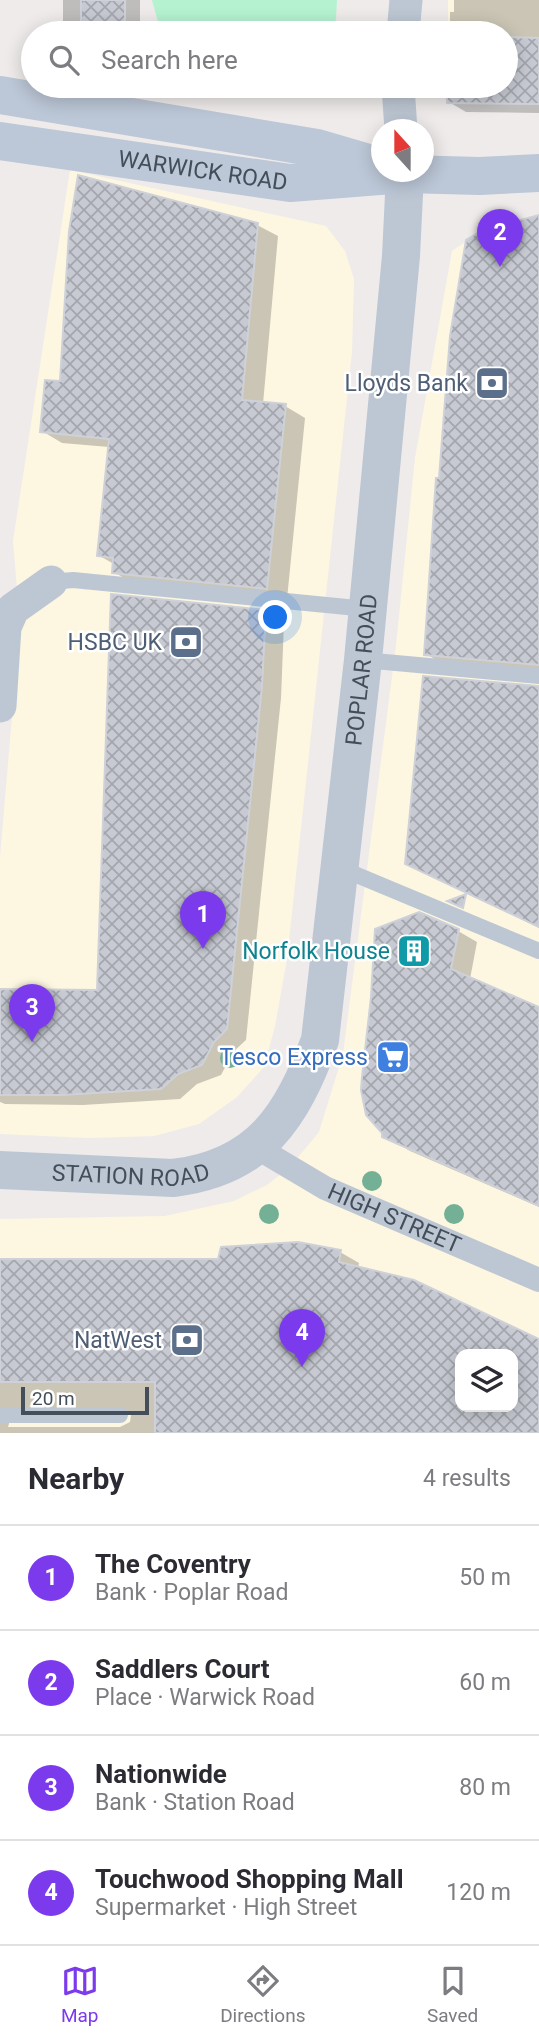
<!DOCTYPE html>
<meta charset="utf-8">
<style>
body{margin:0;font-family:Roboto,sans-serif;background:#f7f7f7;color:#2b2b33}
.controls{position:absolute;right:21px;bottom:21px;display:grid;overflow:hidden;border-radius:14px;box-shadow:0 4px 18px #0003}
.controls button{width:63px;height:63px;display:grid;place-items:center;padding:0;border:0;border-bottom:2px solid #e1e1e2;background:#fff;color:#2b2b33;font:35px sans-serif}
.compass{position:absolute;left:371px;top:119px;width:63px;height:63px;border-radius:50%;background:#fff;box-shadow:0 4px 18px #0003;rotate:339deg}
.scale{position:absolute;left:21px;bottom:18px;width:128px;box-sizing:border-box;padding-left:7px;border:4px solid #434e5a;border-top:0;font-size:19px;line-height:24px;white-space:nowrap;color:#434e5a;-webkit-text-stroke:5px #fff;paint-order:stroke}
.you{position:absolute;left:276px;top:618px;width:24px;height:24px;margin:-18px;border:5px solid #fff;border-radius:50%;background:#1a73e8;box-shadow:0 0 0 10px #1a73e833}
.badge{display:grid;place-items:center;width:46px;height:46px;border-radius:50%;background:#7c3aed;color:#fff;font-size:23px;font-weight:700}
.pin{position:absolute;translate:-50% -58px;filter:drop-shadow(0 2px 4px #0008)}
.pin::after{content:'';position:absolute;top:37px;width:24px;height:21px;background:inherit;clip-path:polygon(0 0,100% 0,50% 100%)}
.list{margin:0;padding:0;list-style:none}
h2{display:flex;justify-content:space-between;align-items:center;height:91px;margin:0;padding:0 28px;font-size:30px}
h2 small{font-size:23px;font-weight:400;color:#7c7c81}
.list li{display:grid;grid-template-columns:46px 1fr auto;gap:21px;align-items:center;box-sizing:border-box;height:105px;padding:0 28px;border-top:2px solid #e1e1e2}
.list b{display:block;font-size:26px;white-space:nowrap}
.list p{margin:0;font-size:23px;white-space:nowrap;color:#7c7c81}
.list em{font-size:23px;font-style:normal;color:#7c7c81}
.icon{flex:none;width:38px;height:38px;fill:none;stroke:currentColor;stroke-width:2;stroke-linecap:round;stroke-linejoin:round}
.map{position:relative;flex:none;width:539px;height:1433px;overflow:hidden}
.search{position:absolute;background:#fff;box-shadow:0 4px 18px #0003;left:21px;right:21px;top:21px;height:77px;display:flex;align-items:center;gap:18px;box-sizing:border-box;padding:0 24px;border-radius:38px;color:#7c7c81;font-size:26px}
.sheet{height:511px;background:#fff}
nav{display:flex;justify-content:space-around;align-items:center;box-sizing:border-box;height:98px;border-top:2px solid #e1e1e2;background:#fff;font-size:19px;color:#7c7c81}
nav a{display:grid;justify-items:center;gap:4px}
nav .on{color:#7c3aed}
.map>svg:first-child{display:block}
.commercial{fill:#fdf7e1;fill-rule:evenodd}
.garden{fill:#b4f2d0}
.shadow{fill:#0003;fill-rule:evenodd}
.building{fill:url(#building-cross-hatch);stroke:#cfd1d8;stroke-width:2;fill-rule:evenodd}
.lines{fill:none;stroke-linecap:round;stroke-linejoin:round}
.service{stroke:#bdc7d3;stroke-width:16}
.pedestrian{stroke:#bdc7d3;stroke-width:24}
.minor{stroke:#bdc7d3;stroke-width:33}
.tertiary{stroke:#bdc7d3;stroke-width:38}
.secondary{stroke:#bcc7d7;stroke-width:38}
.tree{fill:#74b095}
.labels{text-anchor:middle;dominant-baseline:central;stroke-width:5;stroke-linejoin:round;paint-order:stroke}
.street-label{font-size:23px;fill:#434e5a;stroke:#fff}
.service-label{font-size:23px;fill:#4e5e75;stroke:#fff;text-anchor:end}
.culture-label{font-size:23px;fill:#0d838f;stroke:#fff;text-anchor:end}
.shop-label{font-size:23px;fill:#366cbe;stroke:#fff;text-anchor:end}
</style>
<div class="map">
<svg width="539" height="1433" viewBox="0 0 539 1433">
<defs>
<pattern id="building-cross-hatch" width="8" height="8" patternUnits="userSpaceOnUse" patternTransform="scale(1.75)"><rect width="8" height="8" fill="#c7cad2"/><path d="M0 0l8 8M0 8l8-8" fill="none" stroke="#a3a6ad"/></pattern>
</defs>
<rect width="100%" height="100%" fill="#efebeb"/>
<!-- commercial -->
<path class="commercial" d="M 448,0 L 539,0 L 539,104 L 447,103 L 447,86 L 506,86 L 506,33 L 448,33 Z
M 70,170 L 326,226 L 345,251 L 354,279 L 352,351 L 287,959 L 275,1026 L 264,1067 L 237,1097 L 199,1124 L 154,1136 L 89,1138 L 0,1134 L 0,857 L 20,624 L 13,541 Z
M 539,218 L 539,1433 L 0,1433 L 0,1219 L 165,1216 L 234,1201 L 267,1185 L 290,1167 L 319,1132 L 343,1054 L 396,646 L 415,458 L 452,251 L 483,230 ZM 460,1354 L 513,1354 L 513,1407 L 460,1407 Z"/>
<!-- garden -->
<path class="garden" d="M 152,0 L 337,0 L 336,19 L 331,33 L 161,33 Z"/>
<!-- shadow -->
<path class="shadow" d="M 63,0 L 140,0 L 140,33 L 78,32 L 63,24 Z
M 454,0 L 539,0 L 539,113 L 466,112 L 449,102 L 449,86 L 506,86 L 506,33 L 450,33 L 450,12 L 454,12 Z
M 539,220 L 539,674 L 445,665 L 426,654 L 440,480 Z
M 257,225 L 278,236 L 263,404 L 285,406 L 305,418 L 287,599 L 134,584 L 114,572 L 114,564 L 98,555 L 109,447 L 62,443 L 42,431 L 62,383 Z
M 265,611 L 284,622 L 281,698 L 246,1040 L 233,1052 L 221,1075 L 197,1084 L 180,1099 L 83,1105 L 5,1104 L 0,1102 L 0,991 L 99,992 Z
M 539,688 L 539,928 L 407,863 Z
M 458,931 L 477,942 L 470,979 L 539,1008 L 539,1207 L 410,1151 L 390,1139 Z
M 340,1252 L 359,1263 L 358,1268 L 424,1284 L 539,1340 L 539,1433 L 0,1433 L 0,1262 L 220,1261 ZM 460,1354 L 513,1354 L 513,1407 L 460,1407 ZM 20,1415 L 131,1415 L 130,1422 L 120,1427 L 8,1427 L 10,1420 Z"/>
<!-- building -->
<path class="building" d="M 81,0 L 125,0 L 125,33 L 81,33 Z
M 506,37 L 539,38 L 539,104 L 447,103 L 447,86 L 506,86 Z
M 78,175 L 258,223 L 242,400 L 286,404 L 267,589 L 112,573 L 113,558 L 97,556 L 109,439 L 40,432 L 45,380 L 60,381 L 69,231 Z
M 539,215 L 539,665 L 424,655 L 436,478 L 439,478 L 450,336 L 466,240 L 483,230 Z
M 111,594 L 266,610 L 262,686 L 227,1029 L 214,1042 L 202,1065 L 178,1074 L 161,1089 L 62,1095 L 0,1095 L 0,989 L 97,990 Z
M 423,676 L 539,686 L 539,927 L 405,864 Z
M 466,894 L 463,908 L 447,901 Z
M 419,912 L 459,929 L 451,969 L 539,1007 L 539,1206 L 382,1137 L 382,1133 L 366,1115 L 361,1090 L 362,1077 L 371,997 L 375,929 Z
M 298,1242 L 341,1250 L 339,1262 L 414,1280 L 539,1339 L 539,1433 L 155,1433 L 155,1382 L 0,1382 L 0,1259 L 218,1259 L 221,1247 ZM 460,1354 L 513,1354 L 513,1407 L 460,1407 Z"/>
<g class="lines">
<!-- service -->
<path class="service" d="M 51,582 L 73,580 L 367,609
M 363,660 L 539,676
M 340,868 L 539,951
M 0,1415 L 120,1415"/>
<!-- pedestrian -->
<path class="pedestrian" id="s1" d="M 256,1147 L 325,1188 L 539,1280"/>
<!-- minor -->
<path class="minor" d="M 403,33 L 406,0
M 398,86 L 401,130
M 0,706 L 5,627 L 13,609 L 51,582"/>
<!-- tertiary -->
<path class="tertiary" id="s2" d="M 0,1170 L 173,1178 C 260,1168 292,1116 320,1040 L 363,660 L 401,256 L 405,174"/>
<!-- secondary -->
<g class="secondary">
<path d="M 0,95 L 317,148 L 382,167"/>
<path id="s3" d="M 0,141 L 290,183 L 405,174 L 480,176 L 539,173"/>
</g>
</g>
<!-- trees -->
<g class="tree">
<circle cx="230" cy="1058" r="10"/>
<circle cx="372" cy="1181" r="10"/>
<circle cx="269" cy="1214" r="10"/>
<circle cx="454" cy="1214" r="10"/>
</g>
<!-- icons -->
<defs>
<g id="bank-square" transform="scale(1.75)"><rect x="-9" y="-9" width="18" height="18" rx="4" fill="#5c6f8a" stroke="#fff"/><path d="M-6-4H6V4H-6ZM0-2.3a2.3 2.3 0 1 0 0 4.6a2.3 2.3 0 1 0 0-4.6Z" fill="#fff"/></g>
<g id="building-square" transform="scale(1.75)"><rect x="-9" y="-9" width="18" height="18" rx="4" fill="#0f9aa8" stroke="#fff"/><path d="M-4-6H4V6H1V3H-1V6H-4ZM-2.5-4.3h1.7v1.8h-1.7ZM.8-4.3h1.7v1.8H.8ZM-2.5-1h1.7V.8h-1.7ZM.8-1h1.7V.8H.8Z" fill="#fff"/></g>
<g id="supermarket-square" transform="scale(1.75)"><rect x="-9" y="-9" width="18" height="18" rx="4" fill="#3f7fe0" stroke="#fff"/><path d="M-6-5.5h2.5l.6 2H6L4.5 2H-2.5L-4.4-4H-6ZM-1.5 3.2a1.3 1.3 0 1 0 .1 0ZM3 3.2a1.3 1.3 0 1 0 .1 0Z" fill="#fff"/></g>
</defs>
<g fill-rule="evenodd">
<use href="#bank-square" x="492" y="383"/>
<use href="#bank-square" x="186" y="642"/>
<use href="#building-square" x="414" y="951"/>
<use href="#supermarket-square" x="393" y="1057"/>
<use href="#bank-square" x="187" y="1340"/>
</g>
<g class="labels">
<!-- street labels -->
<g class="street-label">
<text stroke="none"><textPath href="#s3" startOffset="205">WARWICK ROAD</textPath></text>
<text stroke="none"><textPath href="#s2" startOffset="761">POPLAR ROAD</textPath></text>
<text stroke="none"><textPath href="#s2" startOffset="131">STATION ROAD</textPath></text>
<text stroke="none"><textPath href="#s1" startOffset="156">HIGH STREET</textPath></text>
</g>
<!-- service labels -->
<g class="service-label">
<text x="468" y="383">Lloyds Bank</text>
<text x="162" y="642">HSBC UK</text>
<text x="162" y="1340">NatWest</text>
</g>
<!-- culture labels -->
<g class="culture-label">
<text x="390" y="951">Norfolk House</text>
</g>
<!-- shop labels -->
<g class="shop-label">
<text x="368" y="1057">Tesco Express</text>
</g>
</g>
</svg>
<div class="controls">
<button><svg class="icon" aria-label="layers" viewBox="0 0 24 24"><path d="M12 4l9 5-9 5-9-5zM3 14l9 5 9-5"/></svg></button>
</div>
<svg class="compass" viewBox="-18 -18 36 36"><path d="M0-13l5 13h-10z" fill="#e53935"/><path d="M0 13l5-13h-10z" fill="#7c7c81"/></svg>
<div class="scale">20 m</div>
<div class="you"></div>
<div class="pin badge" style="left:203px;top:949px">1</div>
<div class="pin badge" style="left:500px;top:267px">2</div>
<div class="pin badge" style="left:32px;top:1042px">3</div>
<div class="pin badge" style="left:302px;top:1367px">4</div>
<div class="search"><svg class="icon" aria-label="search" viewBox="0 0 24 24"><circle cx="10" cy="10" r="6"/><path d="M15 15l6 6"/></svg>Search here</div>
</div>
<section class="sheet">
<h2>Nearby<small>4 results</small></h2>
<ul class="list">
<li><span class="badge">1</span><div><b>The Coventry</b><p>Bank · Poplar Road</p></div><em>50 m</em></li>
<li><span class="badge">2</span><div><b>Saddlers Court</b><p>Place · Warwick Road</p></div><em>60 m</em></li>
<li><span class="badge">3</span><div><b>Nationwide</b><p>Bank · Station Road</p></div><em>80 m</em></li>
<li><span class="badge">4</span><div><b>Touchwood Shopping Mall</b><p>Supermarket · High Street</p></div><em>120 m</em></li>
</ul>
</section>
<nav>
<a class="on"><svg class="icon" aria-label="map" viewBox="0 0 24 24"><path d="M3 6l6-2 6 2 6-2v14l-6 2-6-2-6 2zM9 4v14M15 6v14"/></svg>Map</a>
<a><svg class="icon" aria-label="directions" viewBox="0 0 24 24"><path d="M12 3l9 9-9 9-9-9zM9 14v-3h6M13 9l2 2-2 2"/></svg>Directions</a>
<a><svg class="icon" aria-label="saved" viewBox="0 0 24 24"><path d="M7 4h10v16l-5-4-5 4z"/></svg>Saved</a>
</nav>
